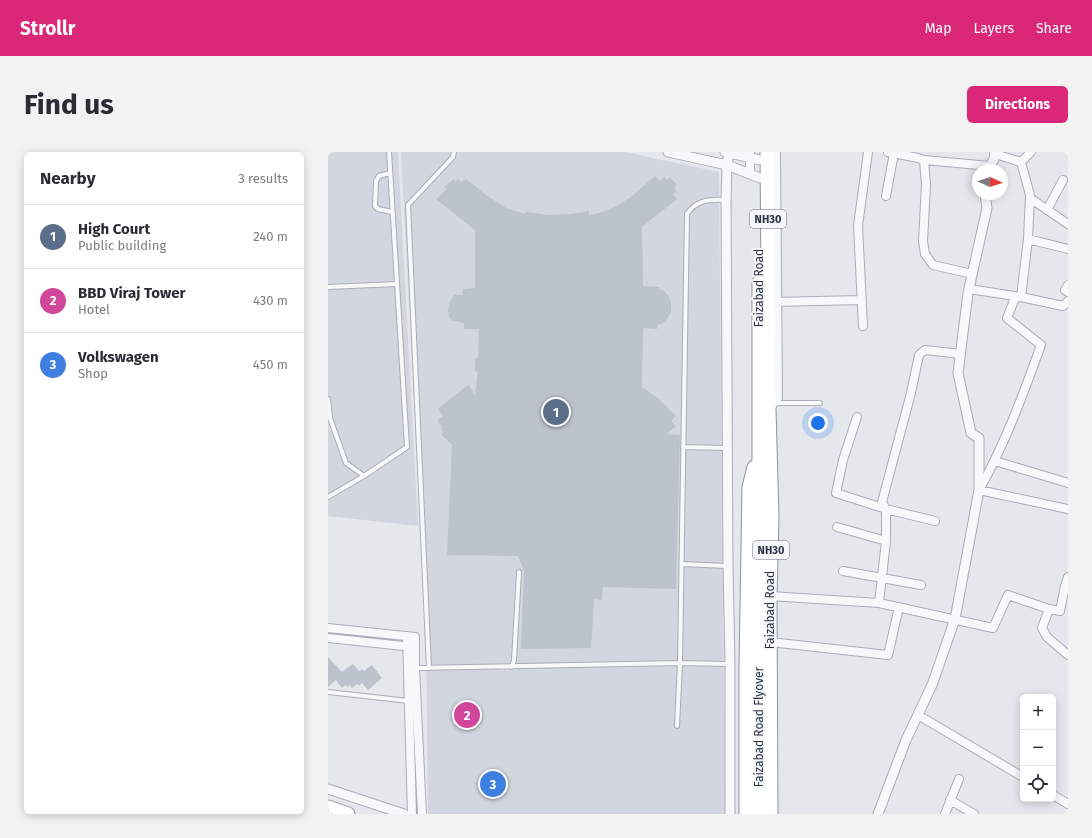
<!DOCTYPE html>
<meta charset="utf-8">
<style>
body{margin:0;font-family:"Fira Sans",sans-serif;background:#f2f2f3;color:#2b2b33}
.controls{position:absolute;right:12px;bottom:12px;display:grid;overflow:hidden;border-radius:6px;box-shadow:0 2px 10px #0003}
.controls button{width:36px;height:36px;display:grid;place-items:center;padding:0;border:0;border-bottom:1px solid #e1e1e2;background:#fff;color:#2b2b33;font:20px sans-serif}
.compass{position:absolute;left:644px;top:12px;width:36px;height:36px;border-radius:50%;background:#fff;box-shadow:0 2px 10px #0003;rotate:93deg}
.you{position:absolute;left:490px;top:271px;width:14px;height:14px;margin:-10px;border:3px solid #fff;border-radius:50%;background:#1a73e8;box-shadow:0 0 0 6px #1a73e833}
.badge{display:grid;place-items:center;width:26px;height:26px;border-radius:50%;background:#db2777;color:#fff;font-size:13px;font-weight:700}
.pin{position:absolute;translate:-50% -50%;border:2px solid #fff;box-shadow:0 1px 4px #0006}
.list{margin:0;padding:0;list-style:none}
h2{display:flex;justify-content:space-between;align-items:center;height:52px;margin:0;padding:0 16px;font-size:17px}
h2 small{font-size:13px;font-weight:400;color:#7c7c81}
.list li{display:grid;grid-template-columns:26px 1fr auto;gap:12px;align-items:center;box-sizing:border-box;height:64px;padding:0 16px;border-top:1px solid #e1e1e2}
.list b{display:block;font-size:15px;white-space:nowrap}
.list p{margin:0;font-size:13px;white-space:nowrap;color:#7c7c81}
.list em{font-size:13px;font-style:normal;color:#7c7c81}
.icon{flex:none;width:22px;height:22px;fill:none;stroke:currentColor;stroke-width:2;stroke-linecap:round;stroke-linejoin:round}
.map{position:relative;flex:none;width:740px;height:662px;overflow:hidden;border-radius:6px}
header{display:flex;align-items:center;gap:24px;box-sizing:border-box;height:56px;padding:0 20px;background:#db2777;color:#fff}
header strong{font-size:19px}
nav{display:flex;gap:22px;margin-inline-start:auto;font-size:14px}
.intro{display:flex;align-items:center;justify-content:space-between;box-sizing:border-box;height:96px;padding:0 24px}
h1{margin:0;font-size:28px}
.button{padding:10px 18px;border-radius:6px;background:#db2777;color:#fff;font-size:14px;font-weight:700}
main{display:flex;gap:24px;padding:0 24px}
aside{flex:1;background:#fff;border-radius:6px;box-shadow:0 2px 10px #0003}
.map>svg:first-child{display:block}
.built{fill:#d2d6de}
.building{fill:#bdc3cc}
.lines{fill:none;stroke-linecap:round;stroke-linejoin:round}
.service-casing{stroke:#a8aeb7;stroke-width:6}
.minor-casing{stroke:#a8aeb7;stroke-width:10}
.tertiary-casing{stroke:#a8aeb7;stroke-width:11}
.trunk-casing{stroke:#8a94a3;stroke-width:15}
.service{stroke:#f7f8fa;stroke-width:4}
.minor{stroke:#f7f8fa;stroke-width:8}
.tertiary{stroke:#f7f8fa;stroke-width:9}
.trunk{stroke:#fff;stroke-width:13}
.labels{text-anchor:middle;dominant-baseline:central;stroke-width:4;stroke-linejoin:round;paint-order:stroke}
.shield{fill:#f4f6f9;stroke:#676e7b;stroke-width:1}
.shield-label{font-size:11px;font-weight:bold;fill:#2a3445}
.street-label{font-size:12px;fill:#2a3445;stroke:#f4f6f9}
</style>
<header>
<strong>Strollr</strong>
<nav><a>Map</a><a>Layers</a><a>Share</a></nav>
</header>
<div class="intro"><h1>Find us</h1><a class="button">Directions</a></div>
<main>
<aside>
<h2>Nearby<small>3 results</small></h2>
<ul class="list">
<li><span class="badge" style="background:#5c6f8a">1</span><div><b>High Court</b><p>Public building</p></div><em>240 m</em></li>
<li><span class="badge" style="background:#d1479c">2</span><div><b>BBD Viraj Tower</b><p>Hotel</p></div><em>430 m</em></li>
<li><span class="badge" style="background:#3f7fe0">3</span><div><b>Volkswagen</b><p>Shop</p></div><em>450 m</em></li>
</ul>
</aside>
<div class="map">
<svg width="740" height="662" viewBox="0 0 740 662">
<rect width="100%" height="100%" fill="#e4e7ec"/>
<!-- built -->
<path class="built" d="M 0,0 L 70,0 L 90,374 L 0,364 Z
M 73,0 L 297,0 L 391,20 L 397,662 L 100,662 L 98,477 Z"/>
<!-- building -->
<path class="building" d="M 327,24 L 332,30 L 336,25 L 339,28 L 342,25 L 349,33 L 346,36 L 349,39 L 345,42 L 349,47 L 314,75 L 315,134 L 331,135 L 331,137 L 335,138 L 340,143 L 343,151 L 343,159 L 340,166 L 335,171 L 329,174 L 329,177 L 315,176 L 314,235 L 331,247 L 348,264 L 343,269 L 348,274 L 339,282 L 352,283 L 348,437 L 275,435 L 274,448 L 266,447 L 263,496 L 193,497 L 196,418 L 190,404 L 119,403 L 124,293 L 113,282 L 115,280 L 113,276 L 114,274 L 109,268 L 115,264 L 110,257 L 136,236 L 141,233 L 147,243 L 150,219 L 147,220 L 147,206 L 150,206 L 151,177 L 136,177 L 136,171 L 125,169 L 121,165 L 120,158 L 121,152 L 126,143 L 135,143 L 135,137 L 147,136 L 147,78 L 108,47 L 119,37 L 116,35 L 126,27 L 127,30 L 130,27 L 133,30 L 138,27 L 158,43 L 178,56 L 197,62 L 197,60 L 221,63 L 243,62 L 261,59 L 261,63 L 271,61 L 287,55 L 303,45 Z
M 0,505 L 14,520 L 25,512 L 31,519 L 34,517 L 36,519 L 44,513 L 54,526 L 40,538 L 34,531 L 31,534 L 29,532 L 24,536 L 22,533 L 20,535 L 18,533 L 14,536 L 8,528 L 0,535 Z"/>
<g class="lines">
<!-- service casing -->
<g class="service-casing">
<path id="service" d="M 62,21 L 51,24 L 48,29 L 47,54 L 50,57 L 64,60
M 0,135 L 69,132
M 0,247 L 2,266 L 18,311 L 36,324
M 446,251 L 492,251
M 355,295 L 399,296
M 0,345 L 36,324 L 79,295 L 61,0
M 354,412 L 399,414
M 184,515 L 186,508 L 191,420
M 87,516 L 352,511 L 402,512
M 101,516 L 80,53 L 125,5 L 126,0
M 0,540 L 81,549
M 349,574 L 352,511 L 359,62 C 368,48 382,47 398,48"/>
</g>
<!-- minor casing -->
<g class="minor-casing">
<path id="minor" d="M 560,0 L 590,6 L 596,8 L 662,14
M 667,2 L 693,10 L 703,0
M 596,8 L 598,33 L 595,89 L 597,102 L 605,113 L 644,122
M 693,10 L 702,43 L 700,87 L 693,145 L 687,146 L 679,166 L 713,193 C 695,243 677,292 651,338 L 740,357
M 422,22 L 422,0
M 558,44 L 566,1
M 702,46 L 740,72
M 719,58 L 735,28
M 700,87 L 740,97
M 740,133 L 737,138 L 740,140
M 641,137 L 693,145 L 735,154 L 740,149
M 445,150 L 534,148
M 535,174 L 530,74 L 540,0
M 442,256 L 450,246 L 448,0
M 529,265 L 515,308 L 508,341 L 558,357 L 558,389 L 551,451
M 667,309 L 740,331
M 607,369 L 558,357 L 554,350 L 583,241 L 591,203 L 597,198 L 633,202
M 509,375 L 558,389
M 515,419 L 593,433
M 737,434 L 740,425
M 442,444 L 551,451 L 665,476 L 680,443 L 721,457 L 714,476 L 719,485 L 740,503
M 721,457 L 732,459 L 737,434 L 740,435
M 0,476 L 87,485 L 87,516 L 94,662
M 79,484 L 84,662
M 0,486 L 85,495
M 442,490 L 560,503 L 571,455
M 590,563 L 695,625
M 725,643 L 740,652
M 622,648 L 646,662
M 617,662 L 631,627"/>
</g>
<!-- tertiary casing -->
<g class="tertiary-casing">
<path id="tertiary" d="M 340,0 L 399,13 L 432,26
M 397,0 L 432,8
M 401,1 L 399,13 L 398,48 L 400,414 L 402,512 L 402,662
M 660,18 L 666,7 L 667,0
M 0,637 L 76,662
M 550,662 L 578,588 L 604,533 L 627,467 L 651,338 L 651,286 L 643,281 L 630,221 L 640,141 L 659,56 L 657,42"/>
</g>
<!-- trunk casing -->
<g class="trunk-casing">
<path id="trunk" d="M 439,0 L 441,257 L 444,366 L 442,444 L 443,662
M 0,655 L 20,662
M 418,662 L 418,515 L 421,335 L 426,315
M 431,662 L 431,130"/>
</g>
<!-- service -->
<use href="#service" class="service"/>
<!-- minor -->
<use href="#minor" class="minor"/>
<!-- tertiary -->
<use href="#tertiary" class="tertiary"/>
<!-- trunk -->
<use href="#trunk" class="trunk"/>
</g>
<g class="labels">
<!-- shield labels -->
<g class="shield">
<rect x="422" y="58" width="36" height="18" rx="3"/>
<rect x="425" y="389" width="36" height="18" rx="3"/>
</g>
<g class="shield-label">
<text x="440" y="67">NH30</text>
<text x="443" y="398">NH30</text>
</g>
<!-- street labels -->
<g class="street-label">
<text transform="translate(431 136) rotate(-90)">Faizabad Road</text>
<text transform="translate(442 458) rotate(-90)">Faizabad Road</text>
<text transform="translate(431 575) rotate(-90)">Faizabad Road Flyover</text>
</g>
</g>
</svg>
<div class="controls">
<button>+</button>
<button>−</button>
<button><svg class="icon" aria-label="locate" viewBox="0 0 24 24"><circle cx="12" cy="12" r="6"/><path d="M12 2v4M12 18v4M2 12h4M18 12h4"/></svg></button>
</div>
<svg class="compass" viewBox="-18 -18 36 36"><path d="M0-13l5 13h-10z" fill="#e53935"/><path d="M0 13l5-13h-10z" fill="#7c7c81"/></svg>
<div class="you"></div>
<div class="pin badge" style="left:228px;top:260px;background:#5c6f8a">1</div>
<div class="pin badge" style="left:139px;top:563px;background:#d1479c">2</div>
<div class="pin badge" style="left:165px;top:632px;background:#3f7fe0">3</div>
</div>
</main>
